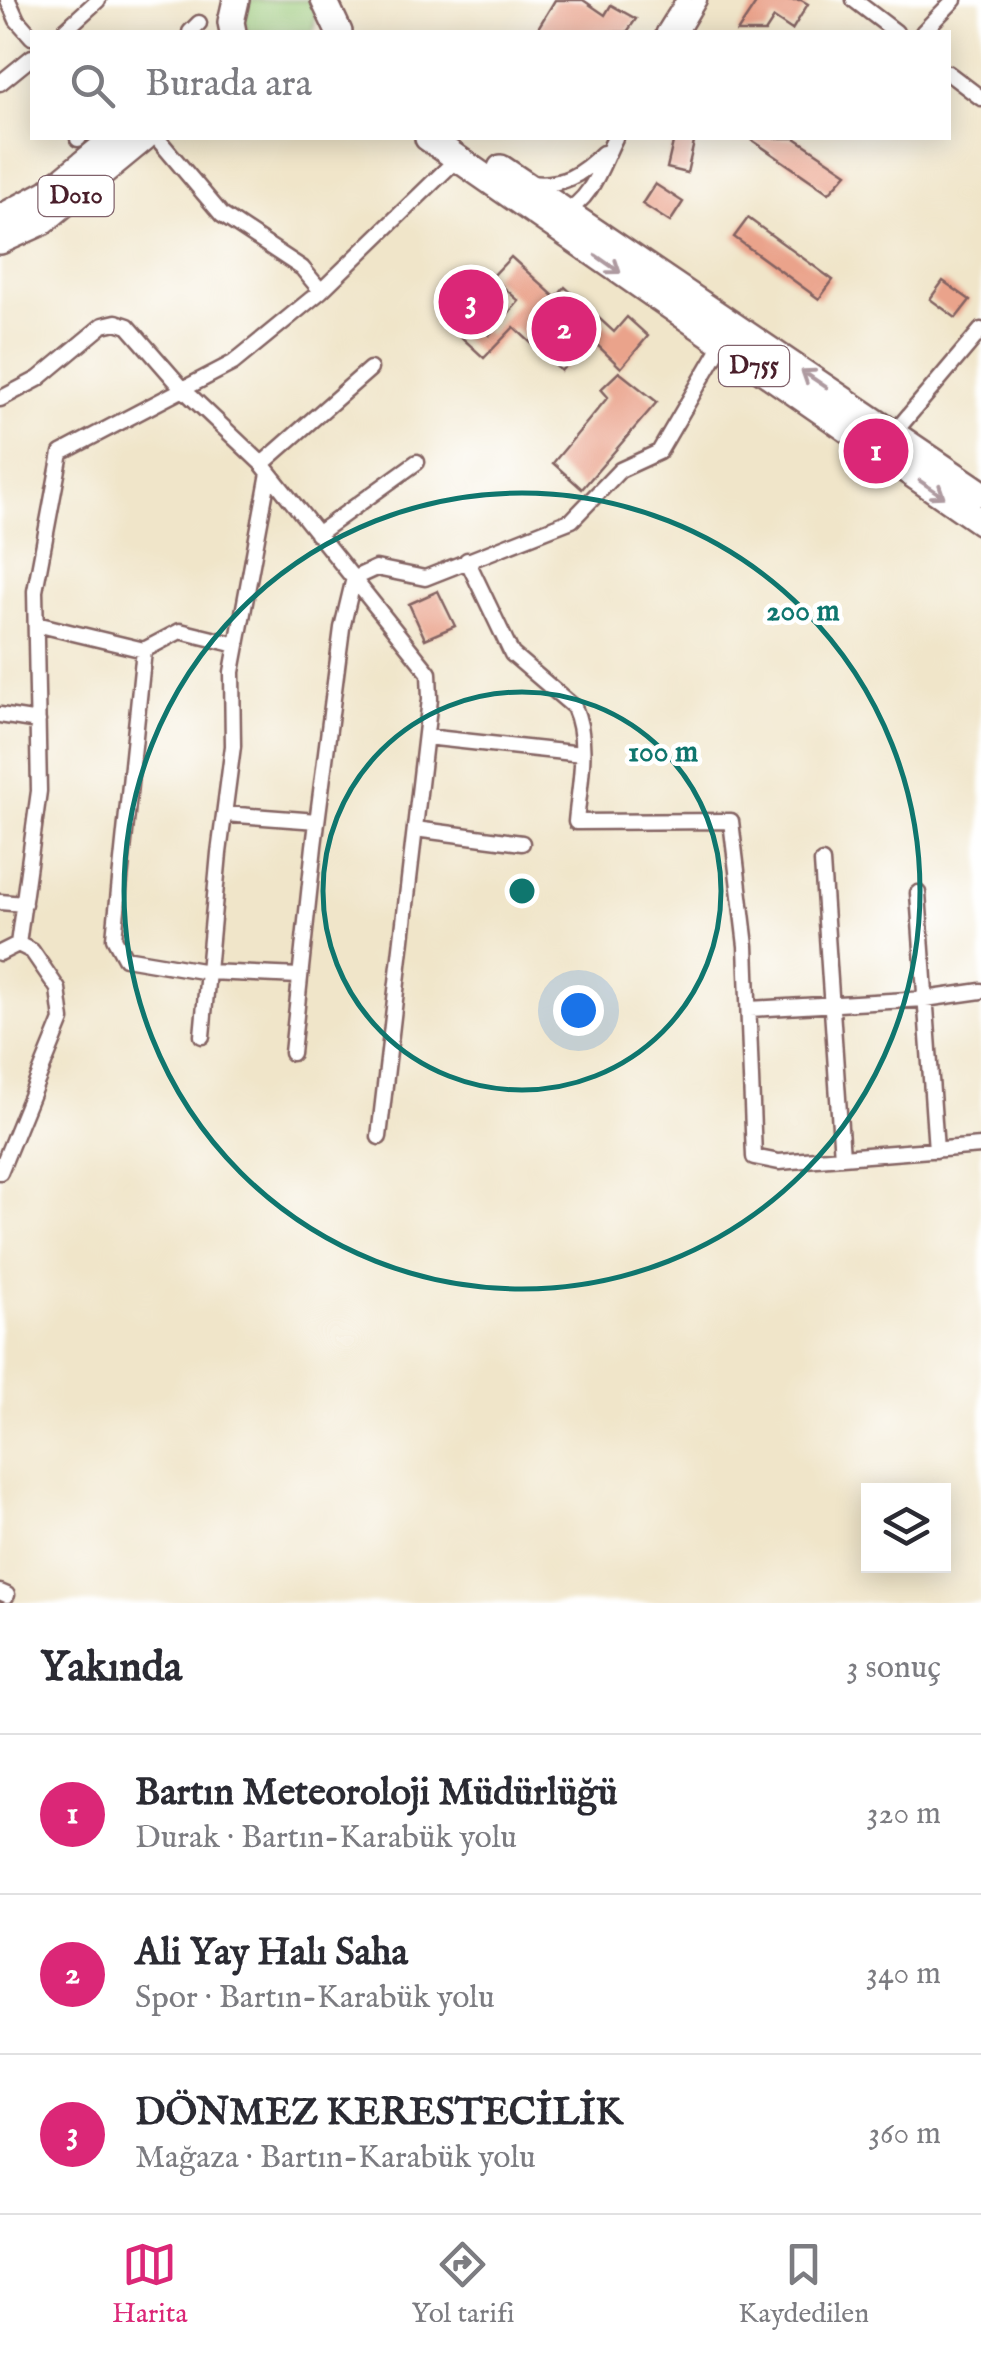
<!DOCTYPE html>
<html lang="tr">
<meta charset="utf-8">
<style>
body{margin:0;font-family:"IM FELL English",serif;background:#f7f7f7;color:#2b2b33}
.controls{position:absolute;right:30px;bottom:30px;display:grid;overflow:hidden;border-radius:0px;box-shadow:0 5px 25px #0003}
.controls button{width:90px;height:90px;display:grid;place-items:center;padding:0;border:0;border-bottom:2px solid #e1e1e2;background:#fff;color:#2b2b33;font:50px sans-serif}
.you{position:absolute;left:578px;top:1010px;width:35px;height:35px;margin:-25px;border:8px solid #fff;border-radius:50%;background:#1a73e8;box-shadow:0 0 0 15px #1a73e833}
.badge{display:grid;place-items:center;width:65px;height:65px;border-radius:50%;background:#db2777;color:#fff;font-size:32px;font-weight:700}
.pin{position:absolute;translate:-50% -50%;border:5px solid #fff;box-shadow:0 2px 10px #0006}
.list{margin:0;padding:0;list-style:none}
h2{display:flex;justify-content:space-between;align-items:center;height:130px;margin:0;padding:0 40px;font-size:42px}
h2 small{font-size:32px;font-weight:400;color:#7c7c81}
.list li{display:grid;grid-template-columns:65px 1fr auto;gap:30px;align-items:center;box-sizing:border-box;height:160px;padding:0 40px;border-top:2px solid #e1e1e2}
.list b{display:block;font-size:38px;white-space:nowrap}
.list p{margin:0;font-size:32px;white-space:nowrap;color:#7c7c81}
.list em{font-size:32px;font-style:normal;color:#7c7c81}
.icon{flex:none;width:55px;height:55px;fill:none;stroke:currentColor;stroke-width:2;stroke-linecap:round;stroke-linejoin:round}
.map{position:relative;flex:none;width:981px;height:1603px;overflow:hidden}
.search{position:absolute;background:#fff;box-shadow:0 5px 25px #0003;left:30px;right:30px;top:30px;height:110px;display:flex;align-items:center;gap:25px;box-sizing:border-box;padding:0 35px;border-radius:0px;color:#7c7c81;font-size:38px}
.sheet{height:610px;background:#fff}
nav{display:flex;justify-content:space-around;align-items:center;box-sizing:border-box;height:140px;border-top:2px solid #e1e1e2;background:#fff;font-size:28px;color:#7c7c81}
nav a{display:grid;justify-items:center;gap:5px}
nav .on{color:#db2777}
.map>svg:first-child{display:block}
.green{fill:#99c876;stroke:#727450;stroke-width:2.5}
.building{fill:#eaa38b}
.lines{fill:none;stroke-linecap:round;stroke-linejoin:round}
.street-casing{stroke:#846462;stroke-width:19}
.highway-casing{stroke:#846462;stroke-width:30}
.street{stroke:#fff;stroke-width:14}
.highway{stroke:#fff;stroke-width:25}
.oneway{stroke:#ae9aa0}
.ring{fill:none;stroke:#0f766e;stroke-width:5}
.labels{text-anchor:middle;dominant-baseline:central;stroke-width:9;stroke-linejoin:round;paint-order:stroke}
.shield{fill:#fff;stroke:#80626b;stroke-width:2.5}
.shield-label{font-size:25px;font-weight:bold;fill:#4a1f2b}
.centre{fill:#0f766e;stroke:#fff;stroke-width:5}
.ring-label{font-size:30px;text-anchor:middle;font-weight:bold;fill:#0f766e;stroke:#fff;stroke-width:9;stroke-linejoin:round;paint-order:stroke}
</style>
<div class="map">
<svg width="981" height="1603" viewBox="0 0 981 1603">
<rect width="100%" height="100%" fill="#fff"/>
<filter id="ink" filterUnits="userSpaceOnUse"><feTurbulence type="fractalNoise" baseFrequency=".01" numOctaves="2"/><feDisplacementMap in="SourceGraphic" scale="20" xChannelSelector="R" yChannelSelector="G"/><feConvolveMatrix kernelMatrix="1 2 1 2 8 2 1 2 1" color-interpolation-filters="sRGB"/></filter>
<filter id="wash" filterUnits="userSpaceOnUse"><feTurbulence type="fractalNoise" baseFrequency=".0048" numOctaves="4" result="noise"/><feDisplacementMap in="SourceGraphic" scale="40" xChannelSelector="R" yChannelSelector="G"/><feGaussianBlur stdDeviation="2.25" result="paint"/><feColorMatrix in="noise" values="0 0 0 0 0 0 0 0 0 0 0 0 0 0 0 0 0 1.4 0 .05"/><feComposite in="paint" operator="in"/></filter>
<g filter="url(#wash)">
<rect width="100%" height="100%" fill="#f0e5c9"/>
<!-- green -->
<path class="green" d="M 250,0 L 310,0 L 316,13 L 313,32 L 247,32 L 244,20 Z"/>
<g id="blocks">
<!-- building -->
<path class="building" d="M 555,0 L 583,0 L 605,15 L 611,5 L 636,19 L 627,32 L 545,32 L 538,28 Z
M 758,0 L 801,0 L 808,4 L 792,30 L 774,18 L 765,32 L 737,32 Z
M 674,138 L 695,138 L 687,173 L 667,168 Z
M 749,138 L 795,138 L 847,173 L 829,193 Z
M 655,184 L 683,202 L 670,222 L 642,204 Z
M 748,218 L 833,280 L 819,299 L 734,237 Z
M 511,257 L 556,298 L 565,287 L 614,332 L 627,317 L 648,336 L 621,368 L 590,338 L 561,371 L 514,327 L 484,358 L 447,324 L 475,293 L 471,289 L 483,276 L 495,287 L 469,317 L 489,335 L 519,301 L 492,277 Z
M 943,281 L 970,300 L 956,318 L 930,299 Z
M 619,372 L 657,402 L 582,489 L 553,463 L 608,397 L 601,389 Z
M 438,591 L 455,626 L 425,639 L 409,604 Z"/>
</g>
</g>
<g filter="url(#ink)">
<use href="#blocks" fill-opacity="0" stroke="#846462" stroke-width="2.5"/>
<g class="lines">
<!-- street casing -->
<g class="street-casing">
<path id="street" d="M 8,0 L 17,20 L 32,37
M 854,0 L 896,32
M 63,32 L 98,0
M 190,32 L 199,23
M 664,32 L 684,0
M 680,32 L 699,0
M 923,32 L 954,0
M 948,73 L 981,98
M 0,83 L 32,57
M 78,139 L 79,138
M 530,183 C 562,187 581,175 603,153
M 563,212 C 592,201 602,163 615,138
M 321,291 L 458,158
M 0,399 L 38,379 L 103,325 L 116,322 L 128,326 L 183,389 L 262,464 L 429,673 L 430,699 L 379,1137
M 894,433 L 981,330
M 262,464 L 370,369
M 317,534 L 417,462
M 467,560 L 512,654 L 574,707 C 590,742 579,786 576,822 L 731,821 L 746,946 L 754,1157 L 779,1162 L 981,1146
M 36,624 L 144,650 L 180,631 L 237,645
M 144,650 L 114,938 L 125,958 L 208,972 L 300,976
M 0,715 L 38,721
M 426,737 L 582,754
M 225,814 L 317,821
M 415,829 L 522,843
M 822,862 L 842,1157
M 918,893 L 936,1150
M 0,902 L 24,904
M 0,953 L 18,944
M 750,1009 L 925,999 L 981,991
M 202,1036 L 219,853 L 233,746 L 232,672 L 269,473
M 292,1053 L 314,846 L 342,628 L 354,578 L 376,568 L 425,578 L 572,520 L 620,470 L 659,452 L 722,344
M 0,1172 L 62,1020 L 58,989 L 32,951 L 18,944 L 39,791 L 35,591 L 61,453 L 233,363 L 321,291 L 302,268 L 222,215 L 157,138
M 0,1592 L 7,1595"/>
</g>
<!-- highway casing -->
<g class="highway-casing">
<path id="highway" d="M 324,0 L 339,32
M 233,32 L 231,22 L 236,0
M 428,138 L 981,522
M 501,168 L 981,493
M 0,218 L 47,193 L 114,138
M 0,241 L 42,222 L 144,138"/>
</g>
<!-- street -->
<use href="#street" class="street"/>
<!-- highway -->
<use href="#highway" class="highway"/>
</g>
<!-- one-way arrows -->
<defs><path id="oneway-shaft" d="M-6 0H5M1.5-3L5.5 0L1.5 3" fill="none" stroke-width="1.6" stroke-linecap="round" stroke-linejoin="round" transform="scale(2.5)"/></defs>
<g class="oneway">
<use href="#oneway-shaft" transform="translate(608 264) rotate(35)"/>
<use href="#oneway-shaft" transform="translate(814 379) rotate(-146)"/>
<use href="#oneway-shaft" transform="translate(932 489) rotate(34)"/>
</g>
</g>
<!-- distance rings -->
<g class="ring">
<circle cx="522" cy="891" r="199"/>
<circle cx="522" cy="891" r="398"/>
</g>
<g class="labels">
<!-- shield labels -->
<g class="shield">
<rect x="38.5" y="176" width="75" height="40" rx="8"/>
<rect x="719" y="346" width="70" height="40" rx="8"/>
</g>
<g class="shield-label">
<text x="76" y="196">D010</text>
<text x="754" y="366">D755</text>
</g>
</g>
<circle cx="522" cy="891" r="15" class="centre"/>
<g class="ring-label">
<text x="803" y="620">200 m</text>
<text x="663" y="761">100 m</text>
</g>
</svg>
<div class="controls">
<button><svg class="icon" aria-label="layers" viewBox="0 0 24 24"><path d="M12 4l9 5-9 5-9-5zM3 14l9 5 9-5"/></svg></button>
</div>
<div class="you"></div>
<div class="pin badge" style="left:876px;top:451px">1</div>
<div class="pin badge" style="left:564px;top:329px">2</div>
<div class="pin badge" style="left:471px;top:302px">3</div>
<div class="search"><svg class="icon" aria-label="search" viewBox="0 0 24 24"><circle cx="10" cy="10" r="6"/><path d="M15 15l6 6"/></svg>Burada ara</div>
</div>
<section class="sheet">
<h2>Yakında<small>3 sonuç</small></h2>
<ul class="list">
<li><span class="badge">1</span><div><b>Bartın Meteoroloji Müdürlüğü</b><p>Durak · Bartın-Karabük yolu</p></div><em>320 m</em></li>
<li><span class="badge">2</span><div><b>Ali Yay Halı Saha</b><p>Spor · Bartın-Karabük yolu</p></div><em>340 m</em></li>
<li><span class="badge">3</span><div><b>DÖNMEZ KERESTECİLİK</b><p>Mağaza · Bartın-Karabük yolu</p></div><em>360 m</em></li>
</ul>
</section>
<nav>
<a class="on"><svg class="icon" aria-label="map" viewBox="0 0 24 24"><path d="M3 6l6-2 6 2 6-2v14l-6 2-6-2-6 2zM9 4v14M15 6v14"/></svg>Harita</a>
<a><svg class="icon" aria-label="directions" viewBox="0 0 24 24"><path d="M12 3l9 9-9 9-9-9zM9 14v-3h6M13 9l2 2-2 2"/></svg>Yol tarifi</a>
<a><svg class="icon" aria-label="saved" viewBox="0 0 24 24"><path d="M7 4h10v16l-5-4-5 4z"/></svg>Kaydedilen</a>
</nav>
